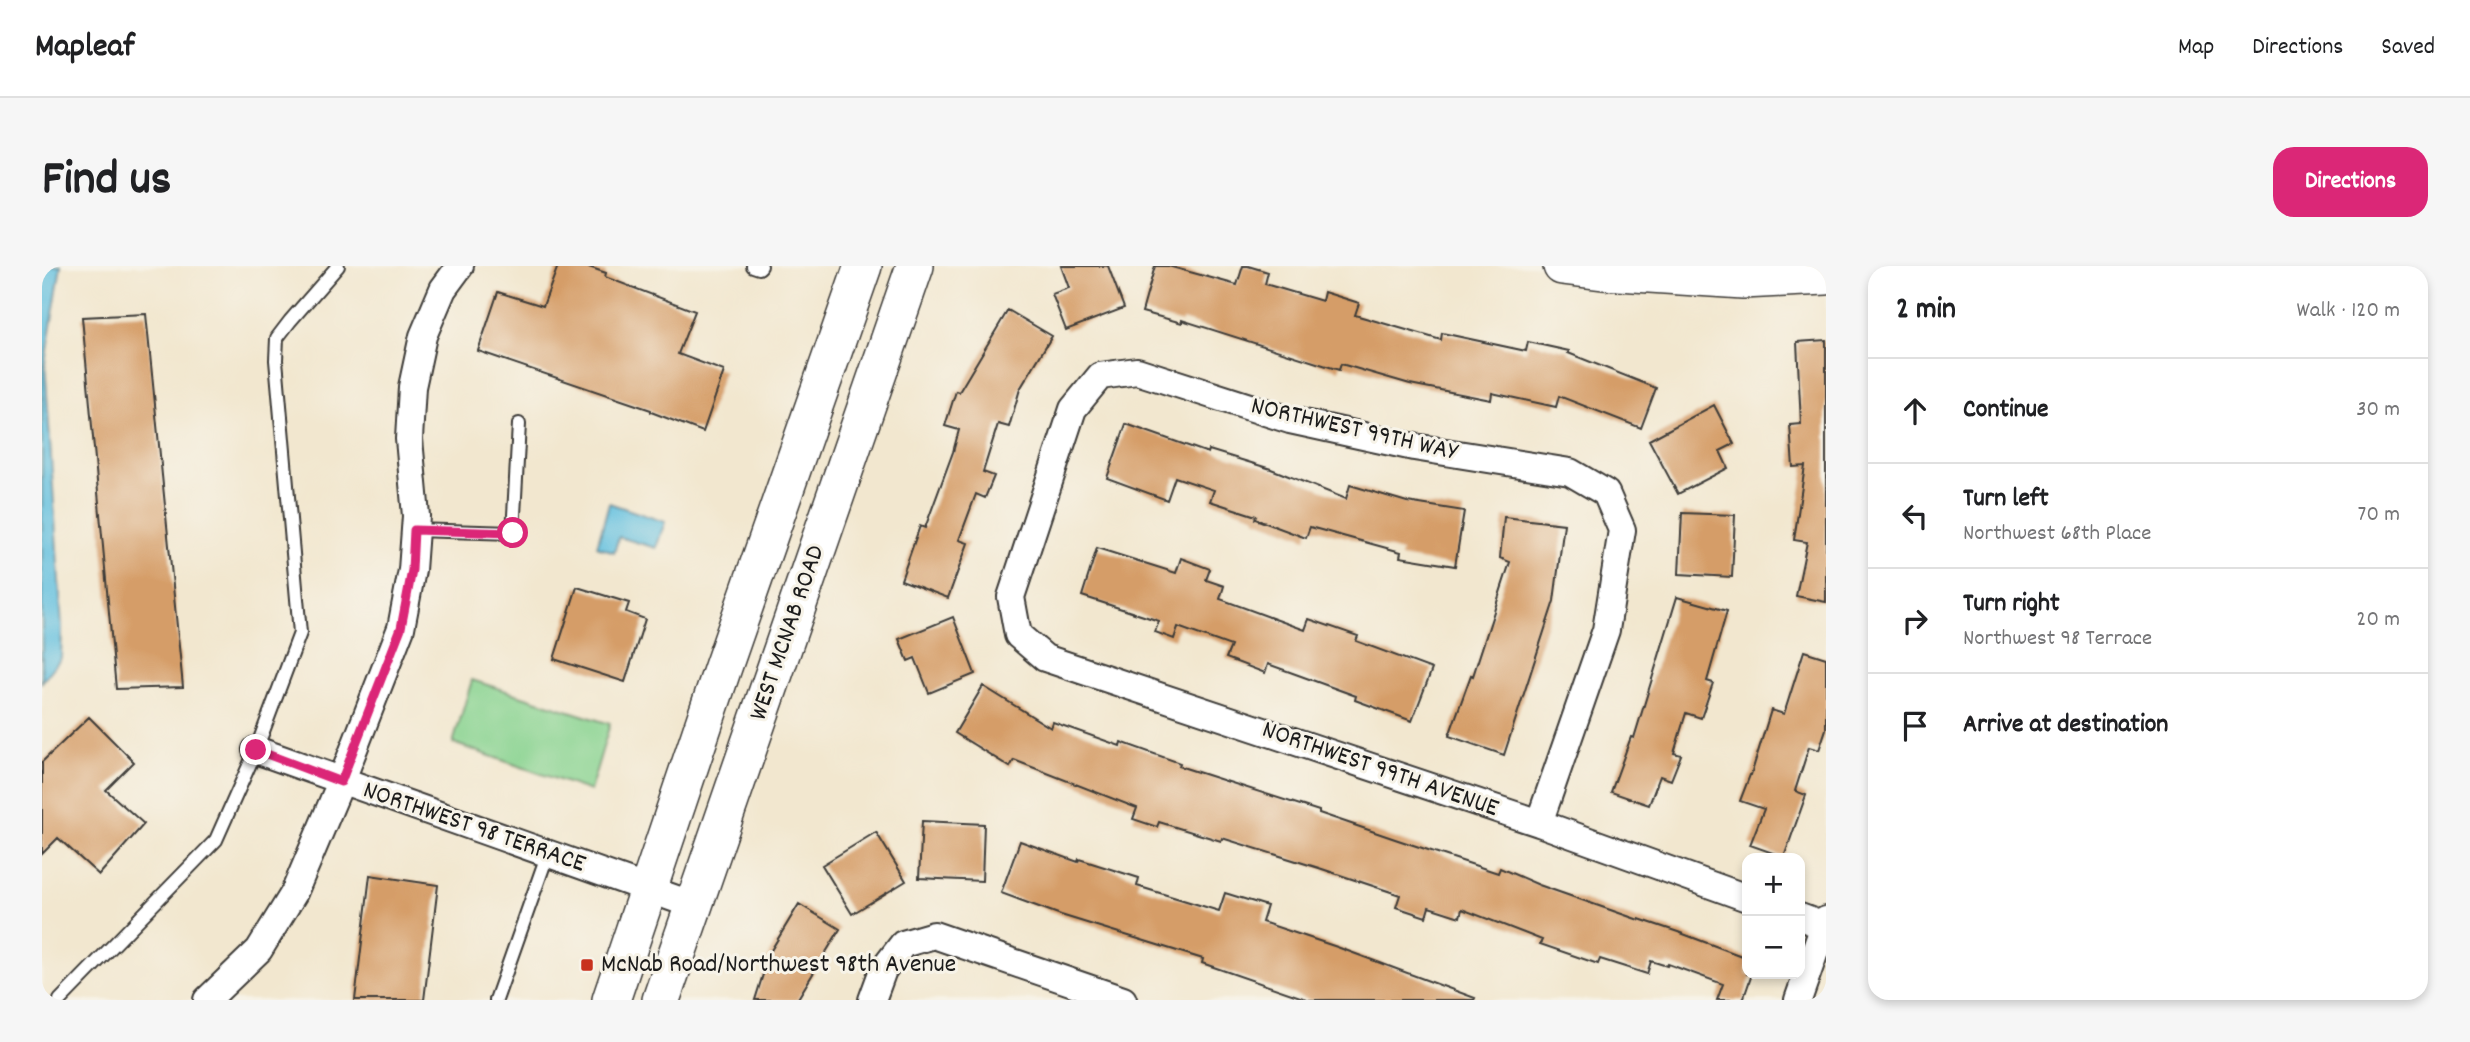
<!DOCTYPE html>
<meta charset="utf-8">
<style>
body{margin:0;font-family:Dekko,sans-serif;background:#f6f6f6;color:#202124}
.controls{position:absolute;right:21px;bottom:21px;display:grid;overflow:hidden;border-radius:14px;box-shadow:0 4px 10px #0003}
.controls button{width:63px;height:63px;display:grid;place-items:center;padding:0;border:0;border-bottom:2px solid #e0e0e0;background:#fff;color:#202124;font:35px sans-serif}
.stop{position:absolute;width:21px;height:21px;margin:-16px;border:5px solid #db2777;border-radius:50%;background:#fff}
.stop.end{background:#db2777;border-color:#fff;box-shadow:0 2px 7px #0008}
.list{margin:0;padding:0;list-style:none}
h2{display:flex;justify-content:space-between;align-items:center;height:91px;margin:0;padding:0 28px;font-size:30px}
h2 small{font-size:23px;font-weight:400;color:#757577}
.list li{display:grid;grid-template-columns:46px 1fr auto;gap:21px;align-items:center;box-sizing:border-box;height:105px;padding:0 28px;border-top:2px solid #e0e0e0}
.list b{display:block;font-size:26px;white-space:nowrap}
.list p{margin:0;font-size:23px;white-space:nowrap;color:#757577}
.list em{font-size:23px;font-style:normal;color:#757577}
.icon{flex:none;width:38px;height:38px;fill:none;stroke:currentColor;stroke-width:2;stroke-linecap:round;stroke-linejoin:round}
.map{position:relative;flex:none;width:1784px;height:734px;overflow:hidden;border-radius:21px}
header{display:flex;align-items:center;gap:42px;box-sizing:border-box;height:98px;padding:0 35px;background:#fff;border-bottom:2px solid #e0e0e0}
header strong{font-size:33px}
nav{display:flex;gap:38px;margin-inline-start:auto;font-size:24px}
.intro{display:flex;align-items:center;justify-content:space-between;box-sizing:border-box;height:168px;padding:0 42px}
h1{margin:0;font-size:49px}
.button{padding:18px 32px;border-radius:21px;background:#db2777;color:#fff;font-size:24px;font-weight:700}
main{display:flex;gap:42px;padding:0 42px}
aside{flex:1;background:#fff;border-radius:21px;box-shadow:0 4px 10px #0003}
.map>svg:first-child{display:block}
.green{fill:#88d390;stroke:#527856;stroke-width:2}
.water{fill:#61bfdf;stroke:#3e6e7e;stroke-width:2}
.building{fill:#d59d67}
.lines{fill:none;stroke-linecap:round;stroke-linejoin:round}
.lane-casing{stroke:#3c3a37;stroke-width:16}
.street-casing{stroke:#3c3a37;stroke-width:30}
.secondary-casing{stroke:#3c3a37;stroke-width:40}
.lane{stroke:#fff;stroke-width:12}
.street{stroke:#fff;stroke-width:26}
.secondary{stroke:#fff;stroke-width:37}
.route{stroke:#db2777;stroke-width:9}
.poi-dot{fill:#c8321e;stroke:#f7f3e8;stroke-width:2.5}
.labels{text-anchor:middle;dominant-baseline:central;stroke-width:6;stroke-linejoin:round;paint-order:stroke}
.street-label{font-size:26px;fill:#1c1c1c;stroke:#f7f3e8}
.poi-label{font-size:26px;fill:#1c1c1c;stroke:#f7f3e8;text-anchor:start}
</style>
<header>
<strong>Mapleaf</strong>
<nav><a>Map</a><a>Directions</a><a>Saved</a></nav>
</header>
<div class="intro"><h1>Find us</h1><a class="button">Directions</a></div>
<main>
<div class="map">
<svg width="1784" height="734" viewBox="0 0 1784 734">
<rect width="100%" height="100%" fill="#f7f3e8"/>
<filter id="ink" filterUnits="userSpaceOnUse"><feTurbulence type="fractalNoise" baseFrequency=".0143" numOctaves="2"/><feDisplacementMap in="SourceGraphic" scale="14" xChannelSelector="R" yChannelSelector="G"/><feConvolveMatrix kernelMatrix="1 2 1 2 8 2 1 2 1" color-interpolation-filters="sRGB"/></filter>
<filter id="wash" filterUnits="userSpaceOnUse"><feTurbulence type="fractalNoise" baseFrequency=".00686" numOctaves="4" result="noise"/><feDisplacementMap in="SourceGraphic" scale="28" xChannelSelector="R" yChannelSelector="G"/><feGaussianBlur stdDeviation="1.57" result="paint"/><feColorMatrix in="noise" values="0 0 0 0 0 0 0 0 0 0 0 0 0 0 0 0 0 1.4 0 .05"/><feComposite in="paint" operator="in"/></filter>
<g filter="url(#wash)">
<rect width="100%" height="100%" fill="#f2e7cf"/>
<!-- green -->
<path class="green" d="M 430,414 L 568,458 L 548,525 L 411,477 Z"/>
<!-- water -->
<path class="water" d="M 0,0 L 19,0 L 3,97 L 20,361 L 19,392 L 0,416 Z
M 567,237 L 623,256 L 614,282 L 577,271 L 572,286 L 555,280 Z"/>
<g id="blocks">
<!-- building -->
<path class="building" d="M 516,0 L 544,0 L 564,7 L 563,11 L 653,45 L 636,88 L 682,105 L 661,166 L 609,146 L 609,144 L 436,85 L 456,26 L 501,40 Z
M 1019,0 L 1066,0 L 1082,42 L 1024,64 L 1010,28 L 1027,22 Z
M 1113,0 L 1126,0 L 1195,19 L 1201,0 L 1206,0 L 1226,6 L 1223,18 L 1280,35 L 1282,26 L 1317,37 L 1313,49 L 1399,74 L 1400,67 L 1484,85 L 1486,76 L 1527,85 L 1526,87 L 1614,122 L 1599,162 L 1517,130 L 1514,141 L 1450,127 L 1449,134 L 1368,118 L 1299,98 L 1297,104 L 1140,54 L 1140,57 L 1100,46 Z
M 966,44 L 1010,70 L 978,123 L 967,161 L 956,158 L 941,206 L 952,210 L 943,232 L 934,228 L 917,274 L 926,277 L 906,332 L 859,314 L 878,260 L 883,262 L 911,186 L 917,164 L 903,160 L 914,125 L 917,126 Z
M 104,48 L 141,421 L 74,423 L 40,51 Z
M 1784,74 L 1784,336 L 1754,330 L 1765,276 L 1752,274 L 1763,200 L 1751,201 L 1748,159 L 1759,158 L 1755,76 Z
M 1672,139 L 1692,178 L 1678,185 L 1686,202 L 1636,228 L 1607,174 Z
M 1084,158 L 1166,187 L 1167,184 L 1229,203 L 1304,233 L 1308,219 L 1365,236 L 1422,245 L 1413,300 L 1358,291 L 1359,286 L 1268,261 L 1264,272 L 1213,253 L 1214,250 L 1168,235 L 1172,224 L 1133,211 L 1125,234 L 1065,212 Z
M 1640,247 L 1693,249 L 1690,311 L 1637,308 Z
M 1462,251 L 1522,258 L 1512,335 L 1462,489 L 1407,470 L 1429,409 L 1431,410 L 1468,296 L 1458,292 Z
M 1055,282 L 1134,307 L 1139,292 L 1168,303 L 1164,314 L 1182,320 L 1178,333 L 1263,364 L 1267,353 L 1316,370 L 1314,375 L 1390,403 L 1370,455 L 1313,434 L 1314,430 L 1226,398 L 1223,407 L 1184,392 L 1189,380 L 1136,361 L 1132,373 L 1113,366 L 1117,355 L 1040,330 Z
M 535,321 L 587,337 L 584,346 L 603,353 L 583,416 L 512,393 Z
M 1635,331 L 1685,345 L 1665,415 L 1671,417 L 1659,452 L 1644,447 L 1632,487 L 1639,489 L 1629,514 L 1618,510 L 1607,539 L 1569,526 L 1589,471 L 1592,472 Z
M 911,351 L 933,408 L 887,427 L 873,392 L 866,395 L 857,373 Z
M 1762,385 L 1784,392 L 1784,463 L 1777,484 L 1767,481 L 1753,525 L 1764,529 L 1742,591 L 1708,579 L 1722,543 L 1698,535 L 1708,509 L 1709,509 L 1729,444 L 1742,448 Z
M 941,420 L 1009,462 L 1011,456 L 1078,480 L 1079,476 L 1138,497 L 1137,500 L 1277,545 L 1277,547 L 1356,574 L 1456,607 L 1458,602 L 1497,619 L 1597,654 L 1597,653 L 1636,666 L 1705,692 L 1705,708 L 1710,708 L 1701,734 L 1675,734 L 1681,718 L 1626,698 L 1625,700 L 1609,695 L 1605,708 L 1558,693 L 1556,698 L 1498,678 L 1500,674 L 1420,643 L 1418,651 L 1387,641 L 1384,651 L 1354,641 L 1358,629 L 1277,602 L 1180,572 L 1179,575 L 1117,556 L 1115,561 L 1091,553 L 1095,542 L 972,494 L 968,501 L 913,467 Z
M 47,451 L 92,496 L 64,524 L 102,558 L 57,609 L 16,572 L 0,588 L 0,496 Z
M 880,555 L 942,558 L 940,615 L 877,612 Z
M 834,566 L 864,615 L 810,648 L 780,599 Z
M 978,575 L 1036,596 L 1037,593 L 1097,612 L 1095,620 L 1177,645 L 1183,627 L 1225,640 L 1220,656 L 1295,681 L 1433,732 L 1432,734 L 1267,734 L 1160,697 L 1161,693 L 1019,649 L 959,627 Z
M 328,609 L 396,619 L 382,734 L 313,734 Z
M 757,638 L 798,663 L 755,734 L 713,734 L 728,686 Z"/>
</g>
</g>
<g filter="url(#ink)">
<use href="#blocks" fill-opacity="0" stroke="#3c3a37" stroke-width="2"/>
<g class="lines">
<!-- lane casing -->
<g class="lane-casing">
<path id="lane" d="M 711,0 L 717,2 L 719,0
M 372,264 L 471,267 L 477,158
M 18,734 L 174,574 L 214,484 L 258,367 L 234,94 L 235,72 L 248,55 L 296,0
M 454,734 L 506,587"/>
</g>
<!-- street casing -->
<g class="street-casing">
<path id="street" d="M 214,484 L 651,639
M 1497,557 L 1564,364 L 1580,264 L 1564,227 L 1528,206 L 1372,181 L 1248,154 L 1095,105 L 1058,110 L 1031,143 L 969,331 L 976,369 L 1003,392 L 1497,557 L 1705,632
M 1758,651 L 1782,660
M 165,734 L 217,684 L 252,627 L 299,516 L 359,362 L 370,304 L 374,250 L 367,173 L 370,121 L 381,70 L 401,23 L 418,0
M 830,734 L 841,704 L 861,678 L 892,669 L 1081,734
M 1756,734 L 1784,654"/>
</g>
<!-- secondary casing -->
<g class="secondary-casing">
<path id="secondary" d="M 1520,0 L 1561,5 L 1701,14 L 1784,10
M 569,734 L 681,401 L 821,0
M 619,734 L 873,0"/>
</g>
<!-- lane -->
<use href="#lane" class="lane"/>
<!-- street -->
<use href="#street" class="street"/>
<!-- secondary -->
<use href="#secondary" class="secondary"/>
</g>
</g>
<g class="lines" filter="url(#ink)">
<!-- route -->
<path class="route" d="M 214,484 L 299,516 L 359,362 L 370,304 L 372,264 L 471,267"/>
</g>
<!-- markers -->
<rect class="poi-dot" x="538" y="692" width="14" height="14" rx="3.5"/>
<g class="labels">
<!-- street labels -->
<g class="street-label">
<text transform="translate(1312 164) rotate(13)">NORTHWEST 99TH WAY</text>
<text transform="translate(746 367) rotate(-71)">WEST MCNAB ROAD</text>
<text transform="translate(1338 504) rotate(19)">NORTHWEST 99TH AVENUE</text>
<text transform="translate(432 562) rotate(19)">NORTHWEST 98 TERRACE</text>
</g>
<!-- poi labels -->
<g class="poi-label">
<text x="559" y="699">McNab Road/Northwest 98th Avenue</text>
</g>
</g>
</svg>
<div class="controls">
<button>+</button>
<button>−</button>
</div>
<div class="stop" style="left:471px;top:267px"></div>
<div class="stop end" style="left:214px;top:484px"></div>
</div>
<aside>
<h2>2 min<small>Walk · 120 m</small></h2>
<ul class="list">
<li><svg class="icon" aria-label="ahead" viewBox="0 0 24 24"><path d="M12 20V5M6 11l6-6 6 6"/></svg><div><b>Continue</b></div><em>30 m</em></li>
<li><svg class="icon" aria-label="left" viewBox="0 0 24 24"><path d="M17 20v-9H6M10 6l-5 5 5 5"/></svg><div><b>Turn left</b><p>Northwest 68th Place</p></div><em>70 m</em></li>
<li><svg class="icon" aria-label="right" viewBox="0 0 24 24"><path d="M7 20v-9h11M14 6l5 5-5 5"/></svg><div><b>Turn right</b><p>Northwest 98 Terrace</p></div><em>20 m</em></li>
<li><svg class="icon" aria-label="arrive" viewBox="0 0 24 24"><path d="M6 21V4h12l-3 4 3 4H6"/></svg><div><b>Arrive at destination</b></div></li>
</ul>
</aside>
</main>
